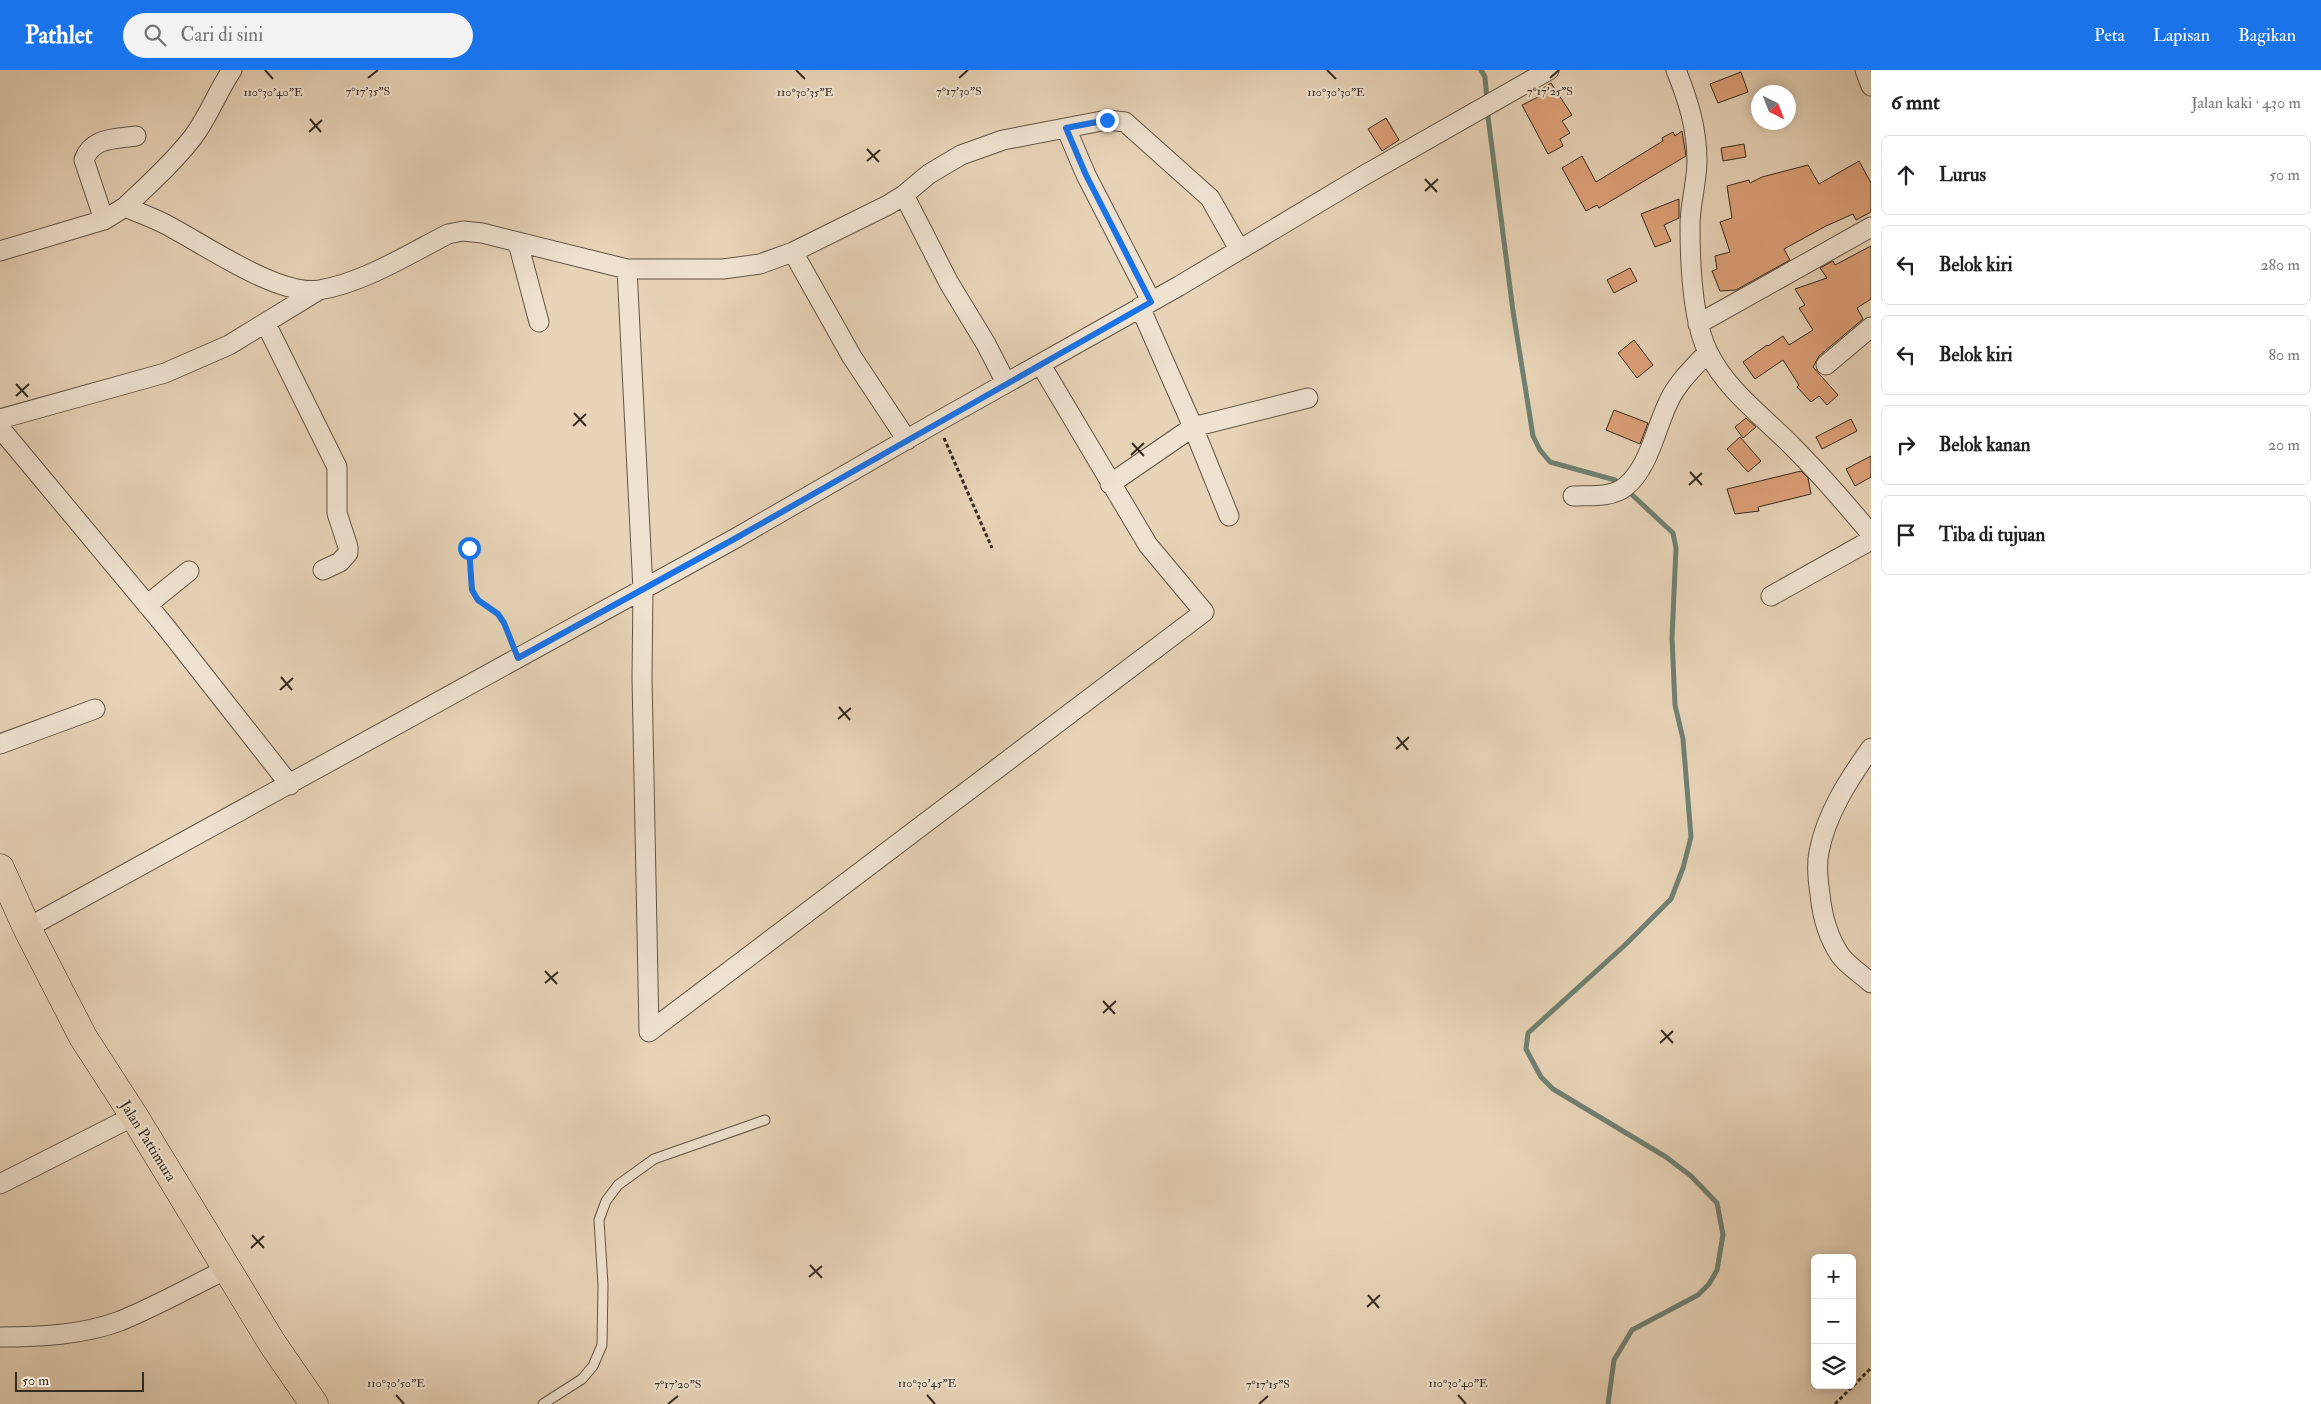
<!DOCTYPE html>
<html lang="id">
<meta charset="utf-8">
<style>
body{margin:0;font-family:"IM FELL Double Pica",serif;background:#f2f2f2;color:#202124}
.controls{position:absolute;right:15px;bottom:15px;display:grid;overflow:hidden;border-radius:8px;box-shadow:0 2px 12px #0003}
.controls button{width:45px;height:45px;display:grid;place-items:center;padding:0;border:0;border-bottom:1px solid #e0e0e0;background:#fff;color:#202124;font:25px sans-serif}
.compass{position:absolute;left:1751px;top:15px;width:45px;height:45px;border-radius:50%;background:#fff;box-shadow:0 2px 12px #0003;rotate:138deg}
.scale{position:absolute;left:15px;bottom:12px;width:129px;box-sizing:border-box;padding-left:5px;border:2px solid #352b20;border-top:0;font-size:14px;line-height:18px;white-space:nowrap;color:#352b20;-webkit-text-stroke:4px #efe2d0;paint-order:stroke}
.stop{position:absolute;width:15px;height:15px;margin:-11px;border:4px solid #1a73e8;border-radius:50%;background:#fff}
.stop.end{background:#1a73e8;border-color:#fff;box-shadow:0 1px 5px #0008}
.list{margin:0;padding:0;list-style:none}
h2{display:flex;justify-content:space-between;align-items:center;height:65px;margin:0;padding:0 20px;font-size:21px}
h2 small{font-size:16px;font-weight:400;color:#757577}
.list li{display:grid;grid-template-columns:32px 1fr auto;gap:15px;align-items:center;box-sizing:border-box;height:80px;margin:0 10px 10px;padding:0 10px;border:1px solid #e0e0e0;border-radius:8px}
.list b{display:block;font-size:19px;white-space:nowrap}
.list em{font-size:16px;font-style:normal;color:#757577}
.icon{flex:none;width:28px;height:28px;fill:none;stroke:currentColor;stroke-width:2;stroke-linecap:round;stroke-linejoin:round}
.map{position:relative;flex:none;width:1871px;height:1334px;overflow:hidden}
header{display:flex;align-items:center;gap:30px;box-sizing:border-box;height:70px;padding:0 25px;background:#1a73e8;color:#fff}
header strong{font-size:24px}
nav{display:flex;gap:28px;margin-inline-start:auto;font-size:18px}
.search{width:350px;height:45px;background:#f2f2f2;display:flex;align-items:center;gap:12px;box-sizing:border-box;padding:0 18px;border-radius:28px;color:#757577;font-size:19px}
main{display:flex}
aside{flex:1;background:#fff}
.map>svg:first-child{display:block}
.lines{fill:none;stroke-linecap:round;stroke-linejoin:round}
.stream{stroke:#708072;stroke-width:5}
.building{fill:#dda078;stroke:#352b20}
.lane-casing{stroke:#625546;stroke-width:11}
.street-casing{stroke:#625546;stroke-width:21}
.primary-casing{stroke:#352b20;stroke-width:29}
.path{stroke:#352b20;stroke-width:3;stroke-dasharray:4 2.5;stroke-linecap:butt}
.lane{stroke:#efe2d0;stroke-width:9}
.street{stroke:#efe2d0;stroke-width:19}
.primary{stroke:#e7d3b7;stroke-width:28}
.route{stroke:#1a73e8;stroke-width:6}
.ticks{fill:none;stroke:#352b20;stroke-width:2}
.labels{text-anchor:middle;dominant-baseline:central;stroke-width:4.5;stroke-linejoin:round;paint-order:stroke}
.street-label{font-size:15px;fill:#352b20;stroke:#efe2d0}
.ticks-label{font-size:12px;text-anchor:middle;fill:#352b20;stroke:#efe2d0;stroke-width:4.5;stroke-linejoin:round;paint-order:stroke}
</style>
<header>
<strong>Pathlet</strong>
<div class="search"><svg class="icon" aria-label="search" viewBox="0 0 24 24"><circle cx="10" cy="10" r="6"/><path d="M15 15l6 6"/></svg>Cari di sini</div>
<nav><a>Peta</a><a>Lapisan</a><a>Bagikan</a></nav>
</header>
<main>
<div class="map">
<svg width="1871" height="1334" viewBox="0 0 1871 1334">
<rect width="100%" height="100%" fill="#e7d3b7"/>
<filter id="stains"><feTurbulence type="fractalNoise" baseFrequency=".004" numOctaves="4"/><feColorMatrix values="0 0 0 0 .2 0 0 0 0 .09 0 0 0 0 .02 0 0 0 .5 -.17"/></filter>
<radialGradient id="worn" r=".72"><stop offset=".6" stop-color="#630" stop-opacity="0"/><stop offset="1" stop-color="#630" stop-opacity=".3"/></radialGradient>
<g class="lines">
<!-- stream -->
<path class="stream" d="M 1481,0 L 1485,7 L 1487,31
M 1487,39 L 1513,241 L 1533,366 L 1540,380 L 1550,392 L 1615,410 L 1621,415
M 1608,1334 L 1614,1290 L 1632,1260 L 1698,1225 L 1709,1214 L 1717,1200 L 1723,1165 L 1717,1133 L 1691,1106 L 1666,1087 L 1553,1019 L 1541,1007 L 1526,979 L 1528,963 L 1625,875 L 1671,829 L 1683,798 L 1691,767 L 1683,669 L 1675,635 L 1672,568 L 1676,478 L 1673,463 L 1628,421"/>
</g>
<!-- building -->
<path class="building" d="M 1741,2 L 1748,22 L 1718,33 L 1710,14 Z
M 1551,13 L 1572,45 L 1562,51 L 1570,63 L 1560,69 L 1563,76 L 1548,84 L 1522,35 L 1540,26 L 1537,22 Z
M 1386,48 L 1399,70 L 1382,81 L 1368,59 Z
M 1682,61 L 1686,86 L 1599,138 L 1597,135 L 1586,141 L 1562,98 L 1582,86 L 1596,112 L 1663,71 L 1662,68 L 1673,62 L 1675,66 Z
M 1744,74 L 1746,87 L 1723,91 L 1721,78 Z
M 1859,91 L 1871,113 L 1871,142 L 1856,150 L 1853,144 L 1826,156 L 1784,179 L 1790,190 L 1736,220 L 1720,221 L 1712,201 L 1717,199 L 1715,186 L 1730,182 L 1720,152 L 1732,148 L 1727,116 L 1749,110 L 1750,113 L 1762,107 L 1808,95 L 1819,114 Z
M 1679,129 L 1679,148 L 1664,155 L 1671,171 L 1655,177 L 1641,144 Z
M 1871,176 L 1871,229 L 1857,238 L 1863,249 L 1819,286 L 1813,297 L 1838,325 L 1827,335 L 1819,326 L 1811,332 L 1797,317 L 1799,315 L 1783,290 L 1755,309 L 1743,292 L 1767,275 L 1768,276 L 1783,266 L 1789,275 L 1813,260 L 1799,238 L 1805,235 L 1795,219 L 1827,208 L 1820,198 L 1833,191 L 1835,195 Z
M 1630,198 L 1637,211 L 1614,223 L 1607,210 Z
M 1634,270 L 1653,295 L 1637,308 L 1618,283 Z
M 1614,340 L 1648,353 L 1640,374 L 1606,360 Z
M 1746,348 L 1756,357 L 1743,368 L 1735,357 Z
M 1851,349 L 1857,361 L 1822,379 L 1816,367 Z
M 1740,367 L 1761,391 L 1748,402 L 1727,379 Z
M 1871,386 L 1871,407 L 1855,416 L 1846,399 Z
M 1801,401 L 1808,408 L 1811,424 L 1758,437 L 1759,441 L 1735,444 L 1727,419 Z"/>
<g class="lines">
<!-- lane casing -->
<g class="lane-casing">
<path id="lane" d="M 543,1334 L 582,1309 L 593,1296 L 602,1275 L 603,1215 L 599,1150 L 606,1131 L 618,1115 L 654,1089 L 765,1050"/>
</g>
<!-- street casing -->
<g class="street-casing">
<path id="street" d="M 1676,0 C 1688,30 1697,58 1697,91 C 1697,112 1690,134 1690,155 C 1690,191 1692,250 1708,282 C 1726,320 1764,347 1793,377 C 1821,405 1846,434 1871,464
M 1865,0 L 1871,16
M 1066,58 L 1086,105 L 1151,231
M 904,125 L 929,104 L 961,85 L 1003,70 L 1107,50 L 1125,52 L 1210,128 L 1239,179
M 125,137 C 148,115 173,93 193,67 C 209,46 217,22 232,0
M 104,150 L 84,90 C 92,67 116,69 136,66
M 518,173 L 539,252
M 0,181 L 104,150 L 125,137 C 137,142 151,147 163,153 C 201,172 278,227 319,220 C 363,213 409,184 448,164 L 463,161 L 482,163 L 627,199 L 723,199 L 760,194 L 793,182 L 888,135 L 904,125 L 949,213 L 986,274 L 1006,313
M 793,182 L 852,287 L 907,370
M 627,199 L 643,520 L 642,607 L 649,962 L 1204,542 L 1148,475 L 1041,295
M 1140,237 L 1193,357 L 1229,446
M 266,254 L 337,397 L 337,443 L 348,477 L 348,483 L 340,492 L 323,500
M 1698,254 L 1871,157
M 1826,295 L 1871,257
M 0,349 L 165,303 L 229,275 L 319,220
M 0,358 L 165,556 L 290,715
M 1110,414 L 1193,357 L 1308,328
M 1573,426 C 1589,425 1611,428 1625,417 C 1649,398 1655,360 1668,333 C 1676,314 1694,297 1708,282
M 1771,526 L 1871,470
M 147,535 L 189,501
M 0,674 L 95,639
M 1871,678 C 1849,709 1826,744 1819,782 C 1816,796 1818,811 1820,824 C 1822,845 1828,867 1840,885 C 1847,895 1861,904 1871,913
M 27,858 L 736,468 L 937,352 L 1179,216 L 1363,106 L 1549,0
M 0,1114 L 134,1046
M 0,1267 C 39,1267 83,1265 120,1251 C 157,1236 192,1216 227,1199"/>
</g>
<!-- primary casing -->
<g class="primary-casing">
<path id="primary" d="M 0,798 L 27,858 L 83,967 L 134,1046 L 272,1273 L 314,1334"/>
</g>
<!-- path -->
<path class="path" d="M 944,368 L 992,478
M 469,478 L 472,520 L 478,530 L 498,544 L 504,553 L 511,572
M 1835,1334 L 1871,1298"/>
<!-- lane -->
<use href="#lane" class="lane"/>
<!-- street -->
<use href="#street" class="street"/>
<!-- primary -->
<use href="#primary" class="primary"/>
</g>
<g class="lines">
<!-- route -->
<path class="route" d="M 469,478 L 472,520 L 478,530 L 498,544 L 504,553 L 518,588 L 736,468 L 1151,232 L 1086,105 L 1066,58 L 1107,50"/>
</g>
<!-- ticks -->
<path class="ticks" d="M 265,0 L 273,9M 796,0 L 805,9M 1327,0 L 1336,9M 368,8 L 378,0M 959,8 L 968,0M 1550,8 L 1559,0M 310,49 L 321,62M 309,62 L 322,50M 867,79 L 879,92M 867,91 L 880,80M 1425,109 L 1437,122M 1425,121 L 1438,109M 16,314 L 28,327M 16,326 L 29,314M 574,343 L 586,356M 573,356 L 586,344M 1132,373 L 1144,386M 1131,385 L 1144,373M 1690,402 L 1702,415M 1689,415 L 1702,403M 281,607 L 292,620M 280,620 L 293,608M 839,637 L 850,650M 838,649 L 851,638M 1397,667 L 1408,680M 1396,679 L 1409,667M 545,901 L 557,914M 545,913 L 558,902M 1103,931 L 1115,944M 1103,943 L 1116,931M 1661,960 L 1673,973M 1660,973 L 1673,961M 252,1165 L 264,1178M 251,1178 L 264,1166M 810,1195 L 822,1208M 809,1207 L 822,1196M 1368,1225 L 1379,1238M 1367,1237 L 1380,1225M 396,1325 L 404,1334M 927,1325 L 935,1334M 1458,1325 L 1466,1334M 668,1334 L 678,1326M 1259,1334 L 1268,1326"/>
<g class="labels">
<!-- street labels -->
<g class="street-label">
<text transform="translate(148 1071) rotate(58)">Jalan Pattimura</text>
</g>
</g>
<g class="ticks-label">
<text x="368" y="25">7°17'35"S</text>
<text x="959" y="25">7°17'30"S</text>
<text x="1550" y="25">7°17'25"S</text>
<text x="273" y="26">110°30'40"E</text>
<text x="805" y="26">110°30'35"E</text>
<text x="1336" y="26">110°30'30"E</text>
<text x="396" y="1317">110°30'50"E</text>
<text x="927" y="1317">110°30'45"E</text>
<text x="1458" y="1317">110°30'40"E</text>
<text x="678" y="1318">7°17'20"S</text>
<text x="1268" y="1318">7°17'15"S</text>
</g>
<rect width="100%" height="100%" filter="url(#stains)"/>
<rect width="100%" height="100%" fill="url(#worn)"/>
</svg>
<div class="controls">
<button>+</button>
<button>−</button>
<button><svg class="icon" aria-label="layers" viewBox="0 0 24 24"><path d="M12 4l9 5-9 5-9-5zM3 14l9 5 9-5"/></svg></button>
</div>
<svg class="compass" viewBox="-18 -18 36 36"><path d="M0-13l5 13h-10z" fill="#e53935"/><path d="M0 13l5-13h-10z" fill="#757577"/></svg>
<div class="scale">50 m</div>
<div class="stop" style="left:469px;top:478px"></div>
<div class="stop end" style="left:1107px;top:50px"></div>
</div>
<aside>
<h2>6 mnt<small>Jalan kaki · 430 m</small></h2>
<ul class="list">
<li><svg class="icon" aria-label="ahead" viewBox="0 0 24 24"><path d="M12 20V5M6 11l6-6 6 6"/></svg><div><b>Lurus</b></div><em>50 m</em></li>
<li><svg class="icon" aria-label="left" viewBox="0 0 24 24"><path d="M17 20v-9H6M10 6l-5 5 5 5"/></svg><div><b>Belok kiri</b></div><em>280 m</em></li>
<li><svg class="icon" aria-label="left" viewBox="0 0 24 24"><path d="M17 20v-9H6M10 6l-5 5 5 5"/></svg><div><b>Belok kiri</b></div><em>80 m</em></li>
<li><svg class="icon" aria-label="right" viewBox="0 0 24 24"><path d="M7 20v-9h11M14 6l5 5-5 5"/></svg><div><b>Belok kanan</b></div><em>20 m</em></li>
<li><svg class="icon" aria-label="arrive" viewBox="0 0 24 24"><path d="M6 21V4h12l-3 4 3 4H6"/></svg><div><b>Tiba di tujuan</b></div></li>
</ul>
</aside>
</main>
